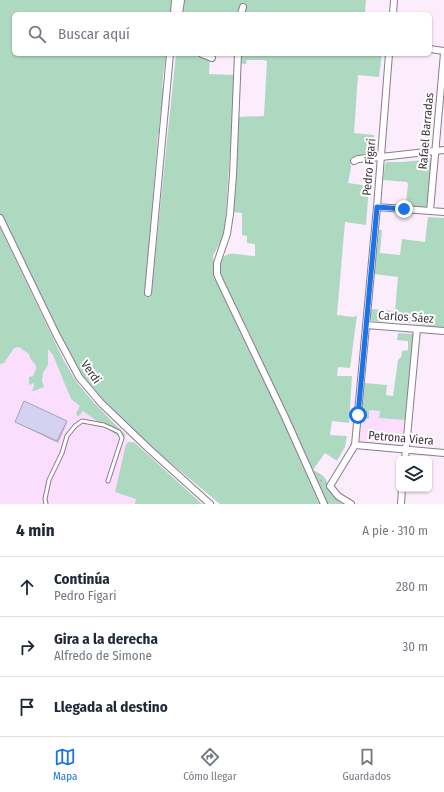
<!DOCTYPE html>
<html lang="es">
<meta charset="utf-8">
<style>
body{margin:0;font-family:"Fira Sans Condensed",sans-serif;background:#f2f2f3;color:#1f2937}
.controls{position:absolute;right:12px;bottom:12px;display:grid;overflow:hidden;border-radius:6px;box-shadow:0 1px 3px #0004}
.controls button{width:36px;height:36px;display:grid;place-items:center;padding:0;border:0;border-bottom:1px solid #e0e1e3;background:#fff;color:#1f2937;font:20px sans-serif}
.stop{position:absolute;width:12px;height:12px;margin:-9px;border:3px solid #1a73e8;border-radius:50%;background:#fff}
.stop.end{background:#1a73e8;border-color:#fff;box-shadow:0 1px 4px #0008}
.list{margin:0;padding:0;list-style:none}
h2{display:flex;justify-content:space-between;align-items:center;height:52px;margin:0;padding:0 16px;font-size:17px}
h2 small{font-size:13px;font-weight:400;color:#747a83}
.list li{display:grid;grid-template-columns:26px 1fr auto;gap:12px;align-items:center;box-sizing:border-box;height:60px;padding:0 16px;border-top:1px solid #e0e1e3}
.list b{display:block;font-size:15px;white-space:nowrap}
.list p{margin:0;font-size:13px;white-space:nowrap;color:#747a83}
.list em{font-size:13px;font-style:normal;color:#747a83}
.icon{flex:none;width:22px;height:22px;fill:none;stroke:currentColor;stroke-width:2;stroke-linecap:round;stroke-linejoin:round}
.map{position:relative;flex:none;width:444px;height:504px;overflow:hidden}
.search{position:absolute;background:#fff;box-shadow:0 1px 3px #0004;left:12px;right:12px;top:12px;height:44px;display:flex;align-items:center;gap:10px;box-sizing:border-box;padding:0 14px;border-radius:6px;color:#747a83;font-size:15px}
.sheet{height:232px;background:#fff}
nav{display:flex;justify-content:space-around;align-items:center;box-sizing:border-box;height:56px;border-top:1px solid #e0e1e3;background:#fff;font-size:11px;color:#747a83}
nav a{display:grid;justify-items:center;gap:2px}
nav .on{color:#1a73e8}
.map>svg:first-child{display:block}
.built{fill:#fbdefd}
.green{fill:#aed9c1}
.shadow{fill:#0003}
.building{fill:#d4d2f0;stroke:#a3a1bd}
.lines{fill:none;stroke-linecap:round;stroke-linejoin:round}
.lane-casing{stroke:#8e798f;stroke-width:5}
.street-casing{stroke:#8e798f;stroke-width:8}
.path{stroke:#aca1ad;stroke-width:1;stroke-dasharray:3 3;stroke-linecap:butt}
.lane{stroke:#fff;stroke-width:3}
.street{stroke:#fff;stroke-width:6}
.route{stroke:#1a73e8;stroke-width:5}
.labels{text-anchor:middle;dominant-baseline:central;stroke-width:4;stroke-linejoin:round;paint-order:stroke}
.street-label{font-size:12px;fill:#3e353e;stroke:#fff}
</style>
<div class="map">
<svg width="444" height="504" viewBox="0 0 444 504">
<rect width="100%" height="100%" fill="#fbedfc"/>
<!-- built -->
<path class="built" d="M 41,326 L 84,402 L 152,460 L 138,504 L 0,504 L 0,353 Z
M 369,410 L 380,411 L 379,418 L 405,420 L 403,447 L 358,443 L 361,418 L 368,419 Z"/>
<!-- green -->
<path class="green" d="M 0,0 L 172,0 L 171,4 L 172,10 L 170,14 L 14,14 L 14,54 L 166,54 C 165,66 161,80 163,93 L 159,128 L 162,128 L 158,134 L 145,297 L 151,297 L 176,54 L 200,54 L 210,57 L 209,74 L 234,75 L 235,78 L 225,225 L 223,237 L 213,256 L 215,270 L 322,504 L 220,504 L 107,410 L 78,375 L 0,213 Z
M 182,0 L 366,0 L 365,14 L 182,14 L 181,11 Z
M 240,54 L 382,54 L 379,77 L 358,75 L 354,133 L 374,135 L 374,148 L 370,155 C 367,155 352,157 351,158 C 349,160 351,165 351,167 C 350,173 349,178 348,183 L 369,186 L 366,225 L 345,222 L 337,315 L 354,317 L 357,315 L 350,368 L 338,367 L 337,376 L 352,376 L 349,423 L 332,421 L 330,435 L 347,436 L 345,447 L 337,461 L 325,453 L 313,470 C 317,472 324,475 326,480 C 332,489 332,498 343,504 L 327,504 L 246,326 L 221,277 C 220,270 219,256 229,254 C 234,253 248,256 255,256 L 255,244 L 247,243 L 247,236 L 242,235 L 242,213 L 232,212 L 238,117 L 264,116 L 267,61 L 263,60 L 247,60 L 246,64 L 244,64 L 241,63 Z
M 426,158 L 433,158 L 430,208 L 405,210 L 408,185 L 407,182 L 383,180 L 385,164 L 387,162 L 402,162 L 423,160 Z
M 428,217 L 444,218 L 444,328 L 427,326 L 407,322 L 388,322 L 372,321 L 370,319 L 371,309 L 395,311 L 398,277 L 374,274 L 379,230 L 382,230 L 380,253 L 400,255 L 402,239 L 425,242 Z
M 0,227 L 63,359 C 67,365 70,372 74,378 C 89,399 108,417 126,435 L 122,439 L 83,411 L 78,417 L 76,413 L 80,406 L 71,399 L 53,355 L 48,349 L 48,365 L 43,373 L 42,381 L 44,387 L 34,391 L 32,391 L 34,386 L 34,383 L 29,385 L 29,377 L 33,376 C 41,362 31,365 29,354 L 19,347 L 14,348 L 4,363 L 0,364 Z
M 398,333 L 414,334 L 405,420 L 379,418 L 380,411 L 369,410 L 369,419 L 361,418 L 364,383 L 387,385 L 386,395 L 393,396 L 398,360 L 401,357 L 402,351 L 408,350 L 408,341 L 397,340 Z
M 129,442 L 134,442 L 202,504 L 135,504 L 136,499 L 115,492 L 126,444 Z"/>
<!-- shadow -->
<path class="shadow" d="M 16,421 L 66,422 L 67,423 L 58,443 L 17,423 Z"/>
<!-- building -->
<path class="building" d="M 24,401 L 67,421 L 57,441 L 15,422 Z"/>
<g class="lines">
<!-- lane casing -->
<g class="lane-casing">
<path id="lane" d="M 46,504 L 45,499 L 49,480 L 62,453 L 67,436 L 75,426 L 82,421 L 104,425 L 119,432 L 122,438 L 108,481"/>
</g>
<!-- street casing -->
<g class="street-casing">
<path id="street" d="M 174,14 L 175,0
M 179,14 L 181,0
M 241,14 L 243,7
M 393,14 L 394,0
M 430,49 L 444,51
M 202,54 L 212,58
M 238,54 L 233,175 L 230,214 L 227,234 L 217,263 L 217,274 L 220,281 L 285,417 L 324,504
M 354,161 L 358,159 L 381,157 L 444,150
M 377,207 L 444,212
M 430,211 L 444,53
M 0,218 L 56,334 L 79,377 L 101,403 L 149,449 L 210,504
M 148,293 L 170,54
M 366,325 L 444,331
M 355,445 L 444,453
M 405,459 L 417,329
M 351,504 L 338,496 L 330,486 L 355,445 L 377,207 L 389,54
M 401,504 L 402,489"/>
</g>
<!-- path -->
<path class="path" d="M 320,480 L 326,484"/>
<!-- lane -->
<use href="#lane" class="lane"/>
<!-- street -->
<use href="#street" class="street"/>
</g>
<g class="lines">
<!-- route -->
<path class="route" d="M 358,415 L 377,207 L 404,209"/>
</g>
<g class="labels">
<!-- street labels -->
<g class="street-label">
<text transform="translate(426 131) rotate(-85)">Rafael Barradas</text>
<text transform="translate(369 167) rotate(-85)">Pedro Figari</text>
<text transform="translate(406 317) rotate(4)">Carlos Sáez</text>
<text transform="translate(91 372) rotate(55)">Verdi</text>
<text transform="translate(401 438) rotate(5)">Petrona Viera</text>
</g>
</g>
</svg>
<div class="controls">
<button><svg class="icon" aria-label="layers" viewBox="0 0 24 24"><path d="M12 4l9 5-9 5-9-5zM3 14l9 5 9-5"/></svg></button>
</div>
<div class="stop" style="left:358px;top:415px"></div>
<div class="stop end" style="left:404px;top:209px"></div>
<div class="search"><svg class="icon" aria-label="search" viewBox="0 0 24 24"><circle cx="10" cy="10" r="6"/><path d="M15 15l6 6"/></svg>Buscar aquí</div>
</div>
<section class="sheet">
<h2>4 min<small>A pie · 310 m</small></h2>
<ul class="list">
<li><svg class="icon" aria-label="ahead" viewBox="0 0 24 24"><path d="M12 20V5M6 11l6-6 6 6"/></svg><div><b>Continúa</b><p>Pedro Figari</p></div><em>280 m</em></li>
<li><svg class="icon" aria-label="right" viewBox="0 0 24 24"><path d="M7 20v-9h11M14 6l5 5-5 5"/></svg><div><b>Gira a la derecha</b><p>Alfredo de Simone</p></div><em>30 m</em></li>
<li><svg class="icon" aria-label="arrive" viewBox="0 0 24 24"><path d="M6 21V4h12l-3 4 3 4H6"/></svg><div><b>Llegada al destino</b></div></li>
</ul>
</section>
<nav>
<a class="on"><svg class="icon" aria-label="map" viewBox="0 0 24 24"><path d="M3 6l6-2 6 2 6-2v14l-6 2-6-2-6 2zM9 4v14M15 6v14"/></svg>Mapa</a>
<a><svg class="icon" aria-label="directions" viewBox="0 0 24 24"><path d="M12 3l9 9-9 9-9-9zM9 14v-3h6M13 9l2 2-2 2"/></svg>Cómo llegar</a>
<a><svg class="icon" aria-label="saved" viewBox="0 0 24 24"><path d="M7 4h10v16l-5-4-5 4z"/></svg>Guardados</a>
</nav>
